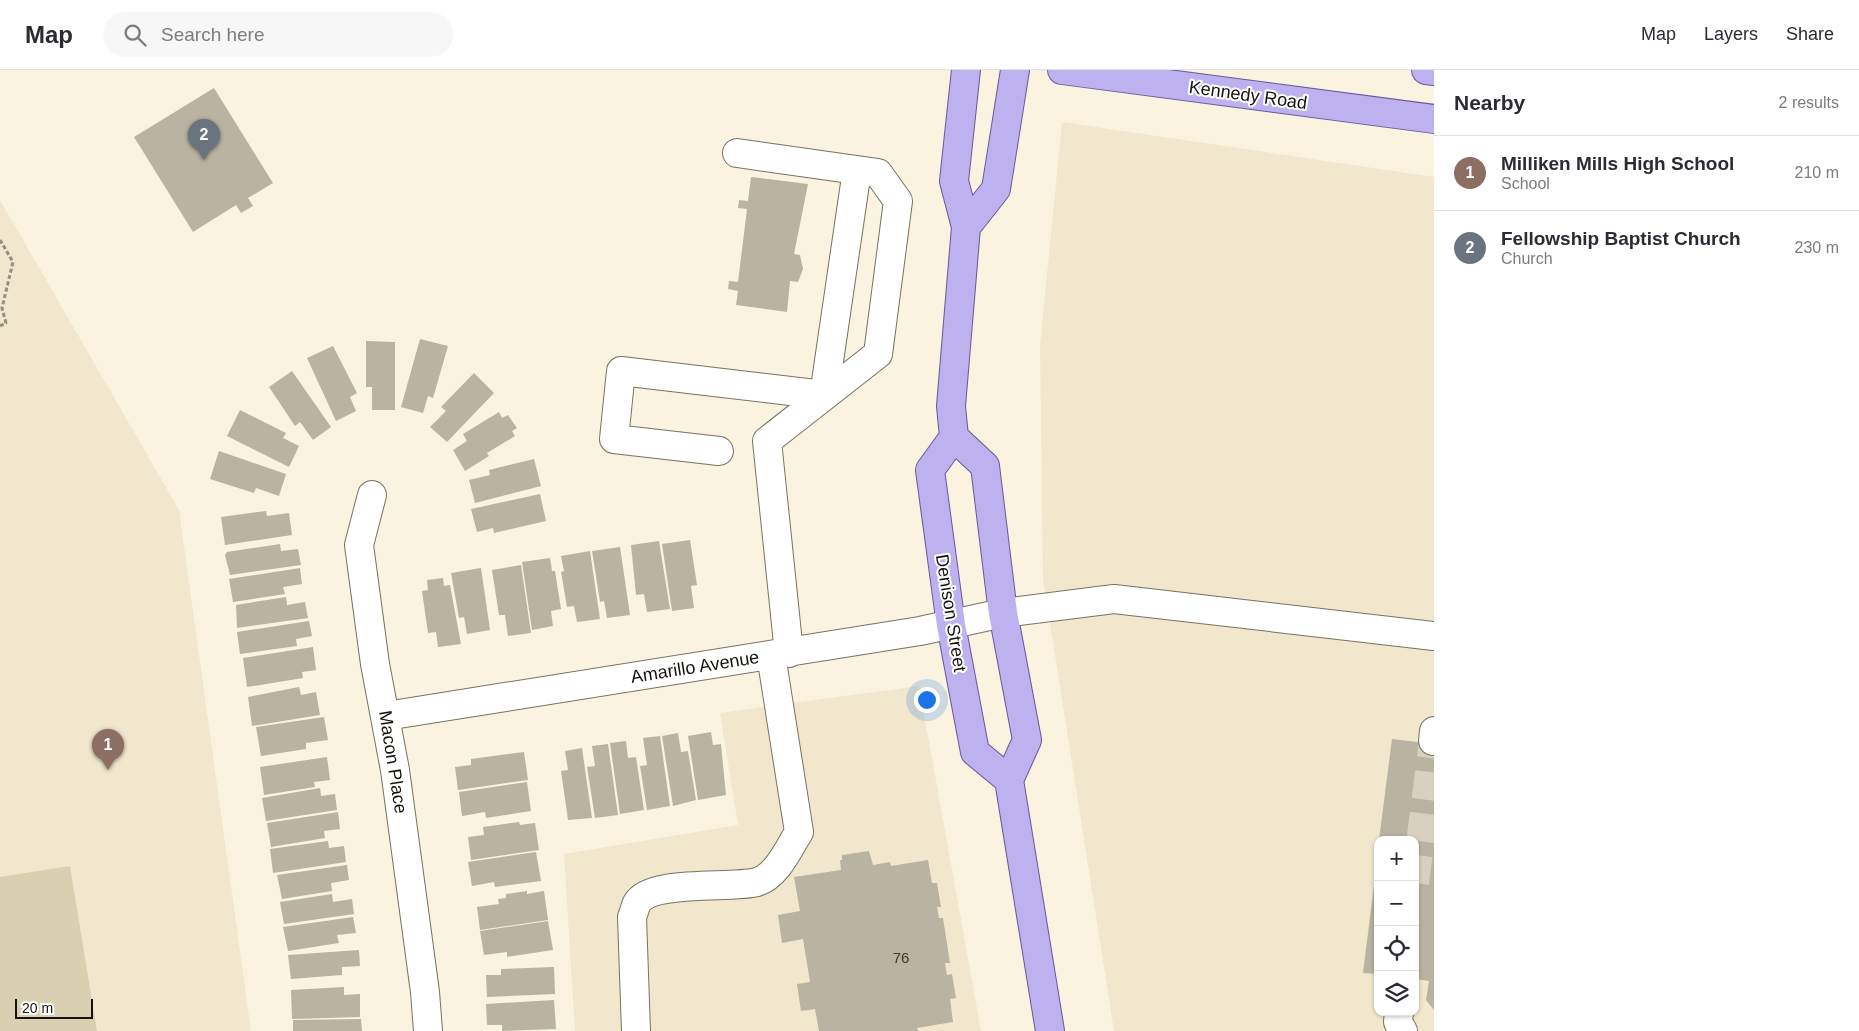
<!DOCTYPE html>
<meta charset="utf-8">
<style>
body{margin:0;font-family:Arial,sans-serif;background:#f7f7f7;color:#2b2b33}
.controls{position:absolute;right:15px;bottom:15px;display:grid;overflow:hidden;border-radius:10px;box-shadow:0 1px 4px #0004}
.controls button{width:45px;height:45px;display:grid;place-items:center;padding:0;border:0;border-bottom:1px solid #e1e1e2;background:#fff;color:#2b2b33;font:25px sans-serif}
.scale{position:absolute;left:15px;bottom:12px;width:78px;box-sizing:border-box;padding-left:5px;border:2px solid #14120b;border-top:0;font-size:14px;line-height:18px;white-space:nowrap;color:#14120b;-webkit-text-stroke:4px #fff;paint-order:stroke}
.you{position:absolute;left:926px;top:629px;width:18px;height:18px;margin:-12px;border:4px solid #fff;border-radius:50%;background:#1a73e8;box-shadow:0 0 0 8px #1a73e833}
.badge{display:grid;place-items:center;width:32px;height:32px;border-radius:50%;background:#5b39b1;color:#fff;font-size:16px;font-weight:700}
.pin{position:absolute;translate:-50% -41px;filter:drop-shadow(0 1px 2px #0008)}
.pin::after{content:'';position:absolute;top:26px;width:18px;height:15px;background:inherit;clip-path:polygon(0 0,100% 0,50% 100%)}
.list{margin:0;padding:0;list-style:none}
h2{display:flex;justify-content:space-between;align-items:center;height:65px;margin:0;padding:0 20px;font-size:21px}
h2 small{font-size:16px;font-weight:400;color:#7c7c81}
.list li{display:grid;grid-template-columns:32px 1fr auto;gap:15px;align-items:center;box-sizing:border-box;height:75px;padding:0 20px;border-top:1px solid #e1e1e2}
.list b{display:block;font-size:19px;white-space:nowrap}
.list p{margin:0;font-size:16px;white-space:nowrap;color:#7c7c81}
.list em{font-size:16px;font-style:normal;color:#7c7c81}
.icon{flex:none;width:28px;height:28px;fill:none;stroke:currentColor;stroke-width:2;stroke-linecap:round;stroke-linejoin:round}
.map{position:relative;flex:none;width:1434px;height:961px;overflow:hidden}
header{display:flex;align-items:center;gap:30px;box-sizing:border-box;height:70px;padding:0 25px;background:#fff;border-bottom:1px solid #e1e1e2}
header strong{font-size:24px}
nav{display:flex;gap:28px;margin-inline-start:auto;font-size:18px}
.search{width:350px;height:45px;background:#f7f7f7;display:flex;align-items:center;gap:12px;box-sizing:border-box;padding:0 18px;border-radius:28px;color:#7c7c81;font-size:19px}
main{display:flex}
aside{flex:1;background:#fff}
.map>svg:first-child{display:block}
.built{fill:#f0e7cd;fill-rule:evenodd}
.green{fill:#d9cfb1}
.building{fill:#b9b3a1}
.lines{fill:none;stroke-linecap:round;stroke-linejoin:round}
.minor-tunnel{stroke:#d7d1c0;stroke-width:28;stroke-dasharray:28 14;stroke-linecap:butt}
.minor-casing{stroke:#777261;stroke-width:30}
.major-casing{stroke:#665899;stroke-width:30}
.path{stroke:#928e80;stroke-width:3;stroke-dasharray:4 2.5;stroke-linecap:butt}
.minor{stroke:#fff;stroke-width:28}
.major{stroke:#beb1ef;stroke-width:28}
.labels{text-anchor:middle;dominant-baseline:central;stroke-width:4;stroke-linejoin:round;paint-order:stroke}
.number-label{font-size:15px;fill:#3d3a30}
.street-label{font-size:18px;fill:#14120b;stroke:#fff}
</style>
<header>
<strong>Map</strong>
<div class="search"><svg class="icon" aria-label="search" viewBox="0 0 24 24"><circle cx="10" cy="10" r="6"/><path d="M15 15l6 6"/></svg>Search here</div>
<nav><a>Map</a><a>Layers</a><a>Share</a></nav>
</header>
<main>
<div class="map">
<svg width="1434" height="961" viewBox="0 0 1434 961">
<rect width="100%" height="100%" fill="#f9f3e0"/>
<!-- built -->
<path class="built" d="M 1062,52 L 1434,107 L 1434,961 L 1114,961 L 1043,508 L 1040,276 ZM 1378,770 L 1415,770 L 1415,942 L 1378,942 Z
M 0,130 L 179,440 L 251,961 L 0,961 Z
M 919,616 L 981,961 L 575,961 L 564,784 L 738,755 L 720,643 Z"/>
<!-- green -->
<path class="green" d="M 70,796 L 97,961 L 0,961 L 0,807 Z"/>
<!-- building -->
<path class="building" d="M 214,18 L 273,113 L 248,128 L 253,136 L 241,143 L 236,135 L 193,162 L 134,67 Z
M 751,107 L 808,114 L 794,184 L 800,185 L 803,199 L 798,212 L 790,211 L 787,242 L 736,235 L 738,221 L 728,219 L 729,211 L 738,212 L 747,139 L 738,138 L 739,130 L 748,131 Z
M 420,269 L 448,276 L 433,328 L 428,326 L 423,343 L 401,337 Z
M 366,271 L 395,272 L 395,340 L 372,340 L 372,317 L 366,317 Z
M 333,276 L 357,323 L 350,327 L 356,341 L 336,351 L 307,288 Z
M 292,301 L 331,357 L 313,370 L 300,352 L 295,356 L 269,317 Z
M 474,303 L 494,323 L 447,372 L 430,357 L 446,341 L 441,337 Z
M 240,340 L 286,363 L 283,368 L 299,376 L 289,397 L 227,366 Z
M 499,342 L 502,348 L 508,345 L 517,358 L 512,361 L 515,366 L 487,383 L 489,386 L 465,401 L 453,380 L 467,371 L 463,364 Z
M 219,381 L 286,404 L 279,426 L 256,418 L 254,423 L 210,409 Z
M 534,389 L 541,416 L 475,433 L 469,410 L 490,405 L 489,400 Z
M 540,424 L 546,451 L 494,463 L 493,458 L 477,462 L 471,439 Z
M 266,441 L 267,446 L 289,443 L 292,465 L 225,475 L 221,447 Z
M 690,470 L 697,515 L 691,516 L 694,538 L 672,541 L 662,474 Z
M 659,471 L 670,539 L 647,542 L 644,524 L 636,525 L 631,475 Z
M 280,474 L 281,481 L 298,479 L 301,495 L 230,505 L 225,485 L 227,482 Z
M 620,477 L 630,545 L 607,548 L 604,531 L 600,532 L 592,481 Z
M 590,481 L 600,549 L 577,552 L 574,536 L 567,537 L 561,502 L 564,501 L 561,486 Z
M 550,488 L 552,501 L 555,501 L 561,539 L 551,541 L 553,556 L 532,560 L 522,492 Z
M 521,495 L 531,563 L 508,566 L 505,545 L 499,545 L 492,500 Z
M 300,498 L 302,514 L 283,517 L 285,524 L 233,532 L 229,509 Z
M 481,498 L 490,560 L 467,564 L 464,547 L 459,548 L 451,503 Z
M 443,508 L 444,516 L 450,515 L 461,574 L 438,577 L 436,562 L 428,563 L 422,521 L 428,520 L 427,510 Z
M 286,527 L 287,535 L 305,532 L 308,548 L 237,558 L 236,535 Z
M 309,551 L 312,566 L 296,569 L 297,576 L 240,584 L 237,562 Z
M 313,577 L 316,600 L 302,602 L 303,608 L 247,617 L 243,588 Z
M 299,617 L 301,625 L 316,622 L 320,645 L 252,656 L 248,627 Z
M 324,647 L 328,670 L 306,673 L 306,679 L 261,686 L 256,657 Z
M 711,662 L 713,675 L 721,674 L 726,725 L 698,730 L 688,666 Z
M 678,663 L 681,682 L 688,681 L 696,730 L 673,736 L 662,666 Z
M 660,666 L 670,736 L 647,740 L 640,696 L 647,695 L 643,668 Z
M 1392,669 L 1434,674 L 1434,940 L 1426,930 L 1429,911 L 1415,909 L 1415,770 L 1379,770 Z
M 626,671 L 628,688 L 636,687 L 644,740 L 620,744 L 610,673 Z
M 608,674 L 618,745 L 595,748 L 587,697 L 595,696 L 592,676 Z
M 582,678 L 592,748 L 568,750 L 561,701 L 568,700 L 565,681 Z
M 524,682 L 528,710 L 458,720 L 455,697 L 471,695 L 471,689 Z
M 327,687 L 330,710 L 314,712 L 315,717 L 264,725 L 260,697 Z
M 527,712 L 531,741 L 486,748 L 485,742 L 462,746 L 459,722 Z
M 320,718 L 321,726 L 335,724 L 337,740 L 266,751 L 262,728 Z
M 338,742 L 340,759 L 324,761 L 325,768 L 271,777 L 267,753 Z
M 519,752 L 520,755 L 535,753 L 539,780 L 471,790 L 468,767 L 484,765 L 483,757 Z
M 328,771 L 329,778 L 344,776 L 346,792 L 273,803 L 270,779 Z
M 869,781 L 873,795 L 890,792 L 891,796 L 928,790 L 932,813 L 937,813 L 941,837 L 937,837 L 939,848 L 943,848 L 950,893 L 945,893 L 947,905 L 952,904 L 956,928 L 950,929 L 953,952 L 917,958 L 918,961 L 819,961 L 815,939 L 801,941 L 797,914 L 810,912 L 803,869 L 782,873 L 778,845 L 800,841 L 794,807 L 841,800 L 840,790 L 842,790 L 842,785 Z
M 536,782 L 541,811 L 495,817 L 494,812 L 472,816 L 468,792 Z
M 1377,792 L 1378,792 L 1378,904 L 1363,903 Z
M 347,795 L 349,810 L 331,813 L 332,821 L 282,829 L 277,805 Z
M 527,821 L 527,824 L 544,821 L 548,850 L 480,860 L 477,837 L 499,834 L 498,829 L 506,828 L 506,824 Z
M 332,824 L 333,832 L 352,829 L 354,844 L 284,854 L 280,832 Z
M 353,847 L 356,863 L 337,865 L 339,873 L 288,881 L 283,857 Z
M 548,851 L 553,880 L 507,887 L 507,882 L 484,885 L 480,861 Z
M 359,880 L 360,896 L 342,897 L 342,905 L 291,909 L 288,885 Z
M 554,897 L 555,924 L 487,927 L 486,905 L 501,905 L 501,899 Z
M 344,917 L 344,925 L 360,924 L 360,947 L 292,949 L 291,920 Z
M 554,930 L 556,959 L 502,961 L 502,955 L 487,955 L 486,934 Z
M 361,949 L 362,961 L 293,961 L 293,950 Z"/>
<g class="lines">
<!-- minor-tunnel -->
<path class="minor-tunnel" d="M 1415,813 L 1433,671"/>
<!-- minor casing -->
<g class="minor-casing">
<path id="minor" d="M 737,83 L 878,103 L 898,131 L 878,284 L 767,371 L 789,583
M 719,381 L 614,369 L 621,301 L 824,325 L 857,100
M 372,425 L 359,475 L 375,594 L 395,700 L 425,922 L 428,961
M 386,646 L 920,561 L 1003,543 L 1114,529 L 1434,566
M 1433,671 L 1434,661
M 1399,942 L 1398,952 L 1403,961
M 636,961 L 632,847 C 634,843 635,837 637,833 C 651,809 732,819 757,812 C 777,806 789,778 799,762 L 771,585"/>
</g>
<!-- major casing -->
<g class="major-casing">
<path id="major" d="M 966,0 L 954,111 L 966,157 L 951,336 L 954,367 L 930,400 L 951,555 L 975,682 L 1009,710
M 1062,0 L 1434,49
M 1426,0 L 1434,1
M 966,157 L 996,119 L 1015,0
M 954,367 L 985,396 L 1003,543 L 1027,670 L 1009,710 L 1050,961"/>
</g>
<!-- path -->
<path class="path" d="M 0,170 L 13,192 L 2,238 L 6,253 L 0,256"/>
<!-- minor -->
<use href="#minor" class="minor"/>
<!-- major -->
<use href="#major" class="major"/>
</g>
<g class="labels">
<!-- number labels -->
<g class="number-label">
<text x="901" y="887">76</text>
</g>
<!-- street labels -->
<g class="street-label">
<text transform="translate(1248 25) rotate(8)">Kennedy Road</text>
<text transform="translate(951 543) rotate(81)">Denison Street</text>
<text transform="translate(695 597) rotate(-9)">Amarillo Avenue</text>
<text transform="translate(393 692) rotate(81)">Macon Place</text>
</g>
</g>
</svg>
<div class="controls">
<button>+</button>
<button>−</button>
<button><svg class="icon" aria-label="locate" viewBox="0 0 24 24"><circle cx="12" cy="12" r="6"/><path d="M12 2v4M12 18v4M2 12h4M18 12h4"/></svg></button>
<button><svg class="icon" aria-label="layers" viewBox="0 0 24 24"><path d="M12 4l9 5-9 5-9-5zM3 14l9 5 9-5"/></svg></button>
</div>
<div class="scale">20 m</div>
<div class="you"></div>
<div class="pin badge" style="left:108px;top:700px;background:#8d6e63">1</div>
<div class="pin badge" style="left:204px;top:90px;background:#6b7280">2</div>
</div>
<aside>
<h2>Nearby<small>2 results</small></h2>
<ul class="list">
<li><span class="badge" style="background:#8d6e63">1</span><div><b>Milliken Mills High School</b><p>School</p></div><em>210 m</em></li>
<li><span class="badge" style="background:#6b7280">2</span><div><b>Fellowship Baptist Church</b><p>Church</p></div><em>230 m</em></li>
</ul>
</aside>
</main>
